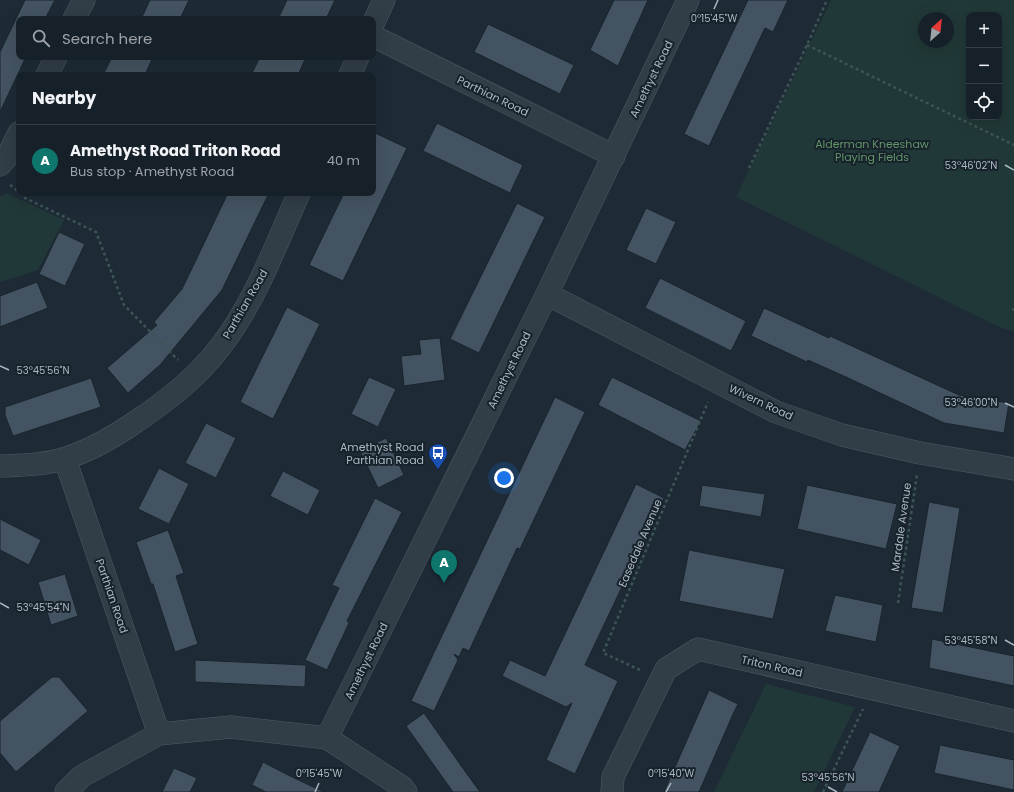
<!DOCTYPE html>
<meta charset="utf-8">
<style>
body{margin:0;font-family:Poppins,sans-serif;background:#232d34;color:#f1f3f6}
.controls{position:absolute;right:12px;top:12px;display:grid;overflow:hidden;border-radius:8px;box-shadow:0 4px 16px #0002}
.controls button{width:36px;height:36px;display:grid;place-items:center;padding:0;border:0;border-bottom:1px solid #353e45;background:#162028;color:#f1f3f6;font:20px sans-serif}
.compass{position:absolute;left:918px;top:12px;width:36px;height:36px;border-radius:50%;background:#162028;box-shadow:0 4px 16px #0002;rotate:27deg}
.you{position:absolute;left:504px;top:478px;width:14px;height:14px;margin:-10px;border:3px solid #fff;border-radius:50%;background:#1a73e8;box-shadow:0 0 0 6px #1a73e833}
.badge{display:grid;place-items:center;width:26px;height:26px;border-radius:50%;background:#0f766e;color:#fff;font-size:13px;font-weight:700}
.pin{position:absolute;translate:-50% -33px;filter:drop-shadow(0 1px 2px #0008)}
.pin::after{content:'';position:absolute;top:21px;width:14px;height:12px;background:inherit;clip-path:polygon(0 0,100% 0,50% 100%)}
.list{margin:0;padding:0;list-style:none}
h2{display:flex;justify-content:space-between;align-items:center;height:52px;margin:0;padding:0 16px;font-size:17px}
h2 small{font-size:13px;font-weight:400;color:#9ea3a8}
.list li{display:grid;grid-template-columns:26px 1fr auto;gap:12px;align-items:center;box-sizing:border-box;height:72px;padding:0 16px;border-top:1px solid #353e45}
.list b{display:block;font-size:15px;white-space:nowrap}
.list p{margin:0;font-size:13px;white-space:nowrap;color:#9ea3a8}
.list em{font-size:13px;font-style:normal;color:#9ea3a8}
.icon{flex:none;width:22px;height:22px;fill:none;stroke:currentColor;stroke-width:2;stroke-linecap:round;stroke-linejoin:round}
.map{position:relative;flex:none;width:1014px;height:792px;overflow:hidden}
.search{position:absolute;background:#162028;box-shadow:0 4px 16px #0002;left:16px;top:16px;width:360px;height:44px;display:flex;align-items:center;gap:10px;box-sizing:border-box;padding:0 14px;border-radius:8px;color:#9ea3a8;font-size:15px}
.panel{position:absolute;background:#162028;box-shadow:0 4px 16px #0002;left:16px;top:72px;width:360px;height:124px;border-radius:8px}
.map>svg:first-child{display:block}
.green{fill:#203837;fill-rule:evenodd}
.building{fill:#445361;stroke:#19242d}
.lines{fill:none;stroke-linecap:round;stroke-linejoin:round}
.minor-casing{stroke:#4f5b65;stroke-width:23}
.path{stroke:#3d5454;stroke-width:2.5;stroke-dasharray:3 3;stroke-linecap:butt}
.minor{stroke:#313d47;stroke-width:22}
.ticks{fill:none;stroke:#abb8c4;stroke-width:1.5}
.labels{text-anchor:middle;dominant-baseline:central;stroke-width:4;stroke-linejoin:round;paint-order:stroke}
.street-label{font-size:11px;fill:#abb8c4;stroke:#17222b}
.park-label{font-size:11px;fill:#629568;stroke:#17222b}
.poi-label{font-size:11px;fill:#abb8c4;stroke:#17222b;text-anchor:end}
.ticks-label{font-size:10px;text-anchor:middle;fill:#abb8c4;stroke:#17222b;stroke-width:4;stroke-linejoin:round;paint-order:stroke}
</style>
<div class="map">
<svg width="1014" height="792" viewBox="0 0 1014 792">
<rect width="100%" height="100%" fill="#1e2b36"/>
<!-- green -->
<path class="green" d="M 831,0 L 1014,0 L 1014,331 L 1001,328 L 736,197 ZM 969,15 L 999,15 L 999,117 L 969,117 ZM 924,18 L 948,18 L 948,42 L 924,42 Z
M 7,193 L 64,220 L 38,270 L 0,282 L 0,197 Z
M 766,684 L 855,707 L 814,792 L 714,792 Z"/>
<!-- building -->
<path class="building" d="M 25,0 L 55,0 L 45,19 L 19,19 L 19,57 L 26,57 L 0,112 L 0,52 Z
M 150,0 L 189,0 L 180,19 L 141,19 Z
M 287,0 L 335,0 L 326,19 L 278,19 Z
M 614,0 L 648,0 L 618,66 L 590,50 Z
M 748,0 L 788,0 L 773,32 L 765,28 L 709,146 L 684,134 Z
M 488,24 L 574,65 L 560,94 L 474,52 Z
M 112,57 L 153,57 L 145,75 L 103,75 Z
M 260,57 L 306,57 L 298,75 L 251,75 Z
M 437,123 L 523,165 L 510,193 L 423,151 Z
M 373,132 L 407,148 L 343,281 L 309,265 L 344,193 L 373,193 Z
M 228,193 L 269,193 L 222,290 L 160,365 L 128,393 L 107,368 L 157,325 L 154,322 L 182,289 Z
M 517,203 L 545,217 L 479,353 L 450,339 Z
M 646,208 L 676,222 L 656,264 L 626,250 Z
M 59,232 L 85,244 L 65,286 L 39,274 Z
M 660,278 L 746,321 L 731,351 L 645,308 Z
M 37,282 L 48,308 L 0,327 L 0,296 Z
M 287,307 L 320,324 L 273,419 L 240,402 Z
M 764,308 L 829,338 L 830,336 L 959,395 L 1009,403 L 1004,433 L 944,423 L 846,377 L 808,360 L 807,362 L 751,336 Z
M 440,338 L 445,380 L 404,386 L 401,356 L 421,354 L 419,340 Z
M 369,377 L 396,389 L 378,427 L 351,414 Z
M 612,377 L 701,421 L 685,450 L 598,405 Z
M 91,378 L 101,407 L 13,436 L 5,415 L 5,407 Z
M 555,397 L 585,412 L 520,549 L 517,548 L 469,651 L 463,648 L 459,657 L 454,654 L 458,660 L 434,711 L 411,701 Z
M 206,423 L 236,438 L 216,478 L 185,463 Z
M 386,438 L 404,475 L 378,488 L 360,451 Z
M 159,468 L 189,484 L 169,524 L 138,509 Z
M 283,471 L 320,490 L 308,515 L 270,496 Z
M 636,484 L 664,498 L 585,665 L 618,681 L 575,774 L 546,760 L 572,703 L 566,707 L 502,676 L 510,660 L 545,676 Z
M 702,485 L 765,494 L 761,517 L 699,506 Z
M 807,485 L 897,504 L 886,549 L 797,529 Z
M 375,498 L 402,512 L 347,621 L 349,623 L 327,670 L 305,660 L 339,588 L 332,585 Z
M 929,502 L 960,508 L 943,613 L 911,608 Z
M 0,519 L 41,540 L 29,565 L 0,550 Z
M 168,530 L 184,573 L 176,576 L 198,644 L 175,652 L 153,584 L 151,584 L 136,542 Z
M 689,550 L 785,569 L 773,619 L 679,601 Z
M 65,574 L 78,616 L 51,625 L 38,582 Z
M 835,595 L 883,605 L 876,642 L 825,631 Z
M 932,639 L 1014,656 L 1014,686 L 929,668 Z
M 195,660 L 306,665 L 305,687 L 195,682 Z
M 52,677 L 59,677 L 88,711 L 16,772 L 0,753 L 0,721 Z
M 709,690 L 738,704 L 734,712 L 699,792 L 664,792 Z
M 424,713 L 457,760 L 480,792 L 453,792 L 406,726 Z
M 870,732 L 900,746 L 879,792 L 842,792 Z
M 940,745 L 1014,760 L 1014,790 L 934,773 Z
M 263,762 L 290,776 L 324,792 L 266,792 L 252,785 Z
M 174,768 L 197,778 L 190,792 L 162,792 Z"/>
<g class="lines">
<!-- minor casing -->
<g class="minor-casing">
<path id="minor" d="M 74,19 L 84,0
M 373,24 L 384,0
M 373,36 L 614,156
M 47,75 L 56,57
M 350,75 L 358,57
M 0,165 L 7,157 L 19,133
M 547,294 L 776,412 L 842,435 L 920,453 L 1014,469
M 65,459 L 159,734
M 0,466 C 22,465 45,465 66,458 C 89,451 108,440 128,427 C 169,400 204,373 231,332 C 260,289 278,240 299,193
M 327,738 L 547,294 L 688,0
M 66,792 L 82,776 L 159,734 L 231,727 L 327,738 L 402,787 L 406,792
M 612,792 L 613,777 L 666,669 L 698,649 L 1014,721"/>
</g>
<!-- path -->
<path class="path" d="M 807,45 L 1014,145
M 749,168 L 807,45 L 827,0
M 10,185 L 19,192
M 20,193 L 25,198 L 96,232 L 124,305 L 178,360
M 1013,311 L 1014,308
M 898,603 L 917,475
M 640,670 L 603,653 L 708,402
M 823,792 L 863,709"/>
<!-- minor -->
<use href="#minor" class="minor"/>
</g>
<!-- ticks -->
<path class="ticks" d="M 714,9 L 718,0M 1005,165 L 1014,170M 0,366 L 9,370M 1005,403 L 1014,407M 0,603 L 9,608M 1005,640 L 1014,645M 828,787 L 837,792M 315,792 L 319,783M 666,792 L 671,783"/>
<!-- icons -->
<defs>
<g id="bus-pin" transform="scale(1)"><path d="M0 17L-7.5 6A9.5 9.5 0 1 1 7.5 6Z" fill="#1a4fb4" stroke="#17222b"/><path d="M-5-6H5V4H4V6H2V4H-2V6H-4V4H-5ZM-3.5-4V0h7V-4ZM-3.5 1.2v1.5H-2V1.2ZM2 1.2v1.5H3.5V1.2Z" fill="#fff"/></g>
</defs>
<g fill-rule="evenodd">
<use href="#bus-pin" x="438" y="453"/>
</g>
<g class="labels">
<!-- street labels -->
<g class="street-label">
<text transform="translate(651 79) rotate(-64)">Amethyst Road</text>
<text transform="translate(493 96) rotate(26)">Parthian Road</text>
<text transform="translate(245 304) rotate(-60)">Parthian Road</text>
<text transform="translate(509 370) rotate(-64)">Amethyst Road</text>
<text transform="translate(761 402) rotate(25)">Wivern Road</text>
<text transform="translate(901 527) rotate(-82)">Mardale Avenue</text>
<text transform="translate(640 543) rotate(-67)">Easedale Avenue</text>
<text transform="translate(112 596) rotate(71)">Parthian Road</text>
<text transform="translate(366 661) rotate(-64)">Amethyst Road</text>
<text transform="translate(772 666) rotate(13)">Triton Road</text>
</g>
<!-- park labels -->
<g class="park-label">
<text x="872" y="144">Alderman Kneeshaw<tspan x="872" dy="13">Playing Fields</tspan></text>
</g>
<!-- poi labels -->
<g class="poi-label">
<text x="424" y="447">Amethyst Road<tspan x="424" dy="13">Parthian Road</tspan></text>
</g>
</g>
<g class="ticks-label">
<text x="714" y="22">0°15'45"W</text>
<text x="971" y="169">53°46'02"N</text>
<text x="43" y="374">53°45'56"N</text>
<text x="971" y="406">53°46'00"N</text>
<text x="43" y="611">53°45'54"N</text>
<text x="971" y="644">53°45'58"N</text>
<text x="319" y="777">0°15'45"W</text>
<text x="671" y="777">0°15'40"W</text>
<text x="828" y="781">53°45'56"N</text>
</g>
</svg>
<div class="controls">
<button>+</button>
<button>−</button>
<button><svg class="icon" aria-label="locate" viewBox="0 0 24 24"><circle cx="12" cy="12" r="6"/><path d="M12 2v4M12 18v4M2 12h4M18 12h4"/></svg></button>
</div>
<svg class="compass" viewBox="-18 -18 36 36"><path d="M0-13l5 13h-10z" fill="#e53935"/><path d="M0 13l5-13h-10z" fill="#9ea3a8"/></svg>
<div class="you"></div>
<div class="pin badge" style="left:444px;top:583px">A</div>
<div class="search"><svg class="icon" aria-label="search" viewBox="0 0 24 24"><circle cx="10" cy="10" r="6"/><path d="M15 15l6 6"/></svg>Search here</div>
<section class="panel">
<h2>Nearby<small></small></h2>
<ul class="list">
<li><span class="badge">A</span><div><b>Amethyst Road Triton Road</b><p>Bus stop · Amethyst Road</p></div><em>40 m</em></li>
</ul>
</section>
</div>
